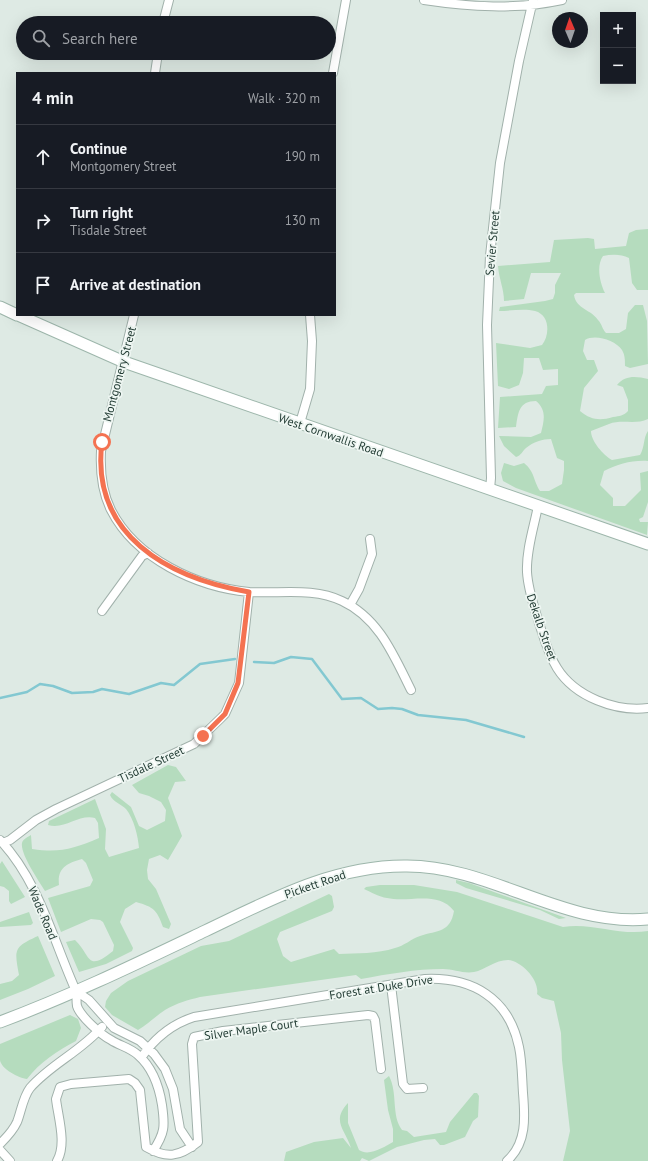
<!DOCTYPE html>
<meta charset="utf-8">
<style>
body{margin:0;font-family:"PT Sans",sans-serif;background:#20242c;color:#f1f3f6}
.controls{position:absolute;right:12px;top:12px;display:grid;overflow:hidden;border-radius:0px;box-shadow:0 4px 16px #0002}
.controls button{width:36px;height:36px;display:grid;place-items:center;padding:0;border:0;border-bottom:1px solid #363941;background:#171b24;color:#f1f3f6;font:20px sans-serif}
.compass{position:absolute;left:552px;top:12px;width:36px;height:36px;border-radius:50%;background:#171b24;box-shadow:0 4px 16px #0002;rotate:358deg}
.stop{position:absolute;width:12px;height:12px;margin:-9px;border:3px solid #f47251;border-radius:50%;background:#fff}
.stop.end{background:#f47251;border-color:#fff;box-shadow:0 1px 4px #0008}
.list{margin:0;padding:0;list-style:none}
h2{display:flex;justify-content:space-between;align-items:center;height:52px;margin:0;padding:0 16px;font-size:17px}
h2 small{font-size:13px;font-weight:400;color:#9ea1a6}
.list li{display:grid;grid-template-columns:26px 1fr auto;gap:12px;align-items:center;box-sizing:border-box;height:64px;padding:0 16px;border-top:1px solid #363941}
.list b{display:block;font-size:15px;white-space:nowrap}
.list p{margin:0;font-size:13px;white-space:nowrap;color:#9ea1a6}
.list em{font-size:13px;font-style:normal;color:#9ea1a6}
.icon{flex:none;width:22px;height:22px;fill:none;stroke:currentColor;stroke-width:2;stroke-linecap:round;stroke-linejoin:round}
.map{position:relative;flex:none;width:648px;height:1161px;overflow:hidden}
.search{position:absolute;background:#171b24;box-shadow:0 4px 16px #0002;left:16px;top:16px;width:320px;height:44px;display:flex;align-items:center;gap:10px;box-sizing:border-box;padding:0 14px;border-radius:22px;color:#9ea1a6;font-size:15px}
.panel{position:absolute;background:#171b24;box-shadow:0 4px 16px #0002;left:16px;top:72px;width:320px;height:244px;border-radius:0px}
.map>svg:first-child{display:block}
.green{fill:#b5dcbe}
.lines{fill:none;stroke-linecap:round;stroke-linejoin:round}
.stream{stroke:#83c8d1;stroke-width:2.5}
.street-casing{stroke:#a1b1ab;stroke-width:10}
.secondary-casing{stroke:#9db6ab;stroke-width:13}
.street{stroke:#fff;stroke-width:8}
.secondary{stroke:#fff;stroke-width:11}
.route{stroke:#f47251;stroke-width:5}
.labels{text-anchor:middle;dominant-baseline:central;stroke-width:3.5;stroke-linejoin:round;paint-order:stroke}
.street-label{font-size:12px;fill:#1f3931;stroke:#eef6f2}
</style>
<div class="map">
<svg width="648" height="1161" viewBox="0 0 648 1161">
<rect width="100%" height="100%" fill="#deeae4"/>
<!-- green -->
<path class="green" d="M 648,229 L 648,290 L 637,290 L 632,283 L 629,258 C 621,254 612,254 603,256 C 596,266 600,283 605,293 L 576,293 L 574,295 C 576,309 592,310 598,320 C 602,324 602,329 606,333 L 619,333 L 626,329 L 628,313 L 635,305 L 643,305 L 647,321 L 648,364 L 630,368 L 625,366 C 625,360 625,355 622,350 C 615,340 595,334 585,340 L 583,351 L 587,360 L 594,360 L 598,371 L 584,388 L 580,411 C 591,420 600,421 613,417 C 620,416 623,416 628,411 L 628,400 L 623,387 L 617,385 C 625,375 636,376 648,379 L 648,419 C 636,425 621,419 609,424 C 603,426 597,429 591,431 C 591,441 603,455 612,460 L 640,455 C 645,447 643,438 648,431 L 648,461 C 632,460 618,464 604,471 L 600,485 L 613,498 L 613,506 L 625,506 L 641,490 L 640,473 L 648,471 L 648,502 L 643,517 L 639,519 L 640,522 L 648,522 L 647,535 L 516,488 L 503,481 L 501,473 L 504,463 L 514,466 L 524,463 C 535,472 533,480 540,491 L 549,491 L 562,484 L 564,470 L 564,461 L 557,458 L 551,439 C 543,439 533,442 526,448 C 522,451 522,455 516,457 L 504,446 L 499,436 L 531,437 L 541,433 C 544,421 547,410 536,401 C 519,401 518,413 516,427 L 498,428 L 500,397 L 542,394 L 546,386 L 558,385 L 558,369 L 543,370 L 539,358 L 524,358 L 523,373 L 519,385 L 509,389 L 498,386 L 496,343 L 530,348 L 542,345 C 550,335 550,315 535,311 C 524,308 510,311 499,311 L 500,307 L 545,301 L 553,299 L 555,293 L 555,285 L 561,273 L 531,273 L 524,299 L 504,301 C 504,289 499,279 498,266 L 550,262 L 554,240 L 588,238 L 594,239 L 595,249 L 626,246 L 629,233 L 636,230 Z
M 168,765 L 176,767 L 186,781 L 175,782 L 168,798 L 182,836 L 168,860 L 160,855 L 149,859 L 147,870 L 148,879 L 156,889 L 171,924 L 169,929 L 163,927 C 157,910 154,907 136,902 L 125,909 L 120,922 L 133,948 L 132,951 L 106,964 L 79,972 L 66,942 L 75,940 C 91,955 86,973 113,951 L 114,945 L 103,922 L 100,920 L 91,919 L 61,932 L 48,898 L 90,886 L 93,880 L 86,863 L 82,859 C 67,863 57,868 59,885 L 45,891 C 39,881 20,854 22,843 C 23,839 28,837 31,835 L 32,849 C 60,853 73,849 99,838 L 98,823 L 95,818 C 78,814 65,830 48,825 L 49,821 L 95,799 L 106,829 L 105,849 L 109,857 L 139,848 C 138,836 134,819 126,809 C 121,804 113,802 110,795 L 112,792 L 131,807 L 139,826 L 147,830 L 165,821 L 166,810 L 161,802 L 149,796 L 139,793 L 132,785 Z
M 2,861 L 25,897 L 11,904 L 9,901 L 9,891 L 4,887 L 0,886 L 0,864 Z
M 456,880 L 469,883 L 566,918 L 559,919 L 540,910 L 466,888 L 456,883 Z
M 380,885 L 414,885 L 457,892 L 563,927 C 591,922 619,936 648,931 L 648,1161 L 563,1161 L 570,1131 L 562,1060 L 561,1033 L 554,1001 L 542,998 L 537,994 C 540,981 522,961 508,960 C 495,960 485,970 474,972 C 464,974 453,969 443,969 C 416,969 388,974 361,979 L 356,975 L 200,997 C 188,1000 177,1003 165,1010 C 156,1016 148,1024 138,1030 L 112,1015 L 105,1007 L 106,1001 L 111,993 L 128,981 L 201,946 L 229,941 L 329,894 L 332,896 L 334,907 L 332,911 L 280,932 L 277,939 L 283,956 L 291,962 L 334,949 L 339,954 C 357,953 377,954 395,948 C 404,946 411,939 420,936 C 438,930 450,933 454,911 C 438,890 409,903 387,898 C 379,897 371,892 364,889 L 366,887 Z
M 29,912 L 33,923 L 31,925 L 0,927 L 0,922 Z
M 38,936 L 55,976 L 28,989 L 0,1000 L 0,984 L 12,981 L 19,975 C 14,949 14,947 38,936 Z
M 70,1015 L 78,1019 L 81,1028 L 76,1041 C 57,1051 40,1062 27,1079 C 19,1078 1,1069 0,1060 C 0,1055 0,1049 0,1044 Z
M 389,1076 C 398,1093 391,1115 402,1130 L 407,1131 L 414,1137 L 446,1132 L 450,1122 L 474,1093 L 477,1093 L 479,1096 L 478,1117 L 473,1121 L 465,1137 L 444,1145 L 440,1145 L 435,1139 L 424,1140 L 397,1147 L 369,1161 L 362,1158 L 360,1161 L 284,1161 L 286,1152 L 314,1142 L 343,1138 L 351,1148 C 345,1129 331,1121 348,1103 L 348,1123 L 359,1150 C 369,1157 384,1147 393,1142 L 393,1129 L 388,1110 L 384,1080 Z"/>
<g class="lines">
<!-- stream -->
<path class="stream" d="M 254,662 L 274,663 L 291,657 L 312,659 L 342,699 L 361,698 L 378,709 L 392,708 L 402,709 L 418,715 L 466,720 L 524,737
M 0,698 L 27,692 L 40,684 L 53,686 L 72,693 L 93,692 L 102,689 L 129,694 L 161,683 L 174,685 L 200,664 L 235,659"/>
<!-- street casing -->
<g class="street-casing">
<path id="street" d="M 424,0 C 471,7 515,10 562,0
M 163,23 L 169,0
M 155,73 L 158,53
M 333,73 L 346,0
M 134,315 L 101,451 C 100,471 102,492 111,510 C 136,559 197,587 249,592 C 280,594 313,587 342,601 C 379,618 394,656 411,690
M 300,423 L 310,389 L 312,341 L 310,315
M 490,489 L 491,478 L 487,325 L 490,256 L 500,163 L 519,61 L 533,0
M 538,506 C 534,527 526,550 527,572 C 528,590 534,606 539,623 C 544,638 548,654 557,668 C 575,697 616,712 648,708
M 350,605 L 359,589 L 372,554 L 370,539
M 102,611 L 142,556 L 148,553
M 0,840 C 39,881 53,940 76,991 C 77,995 76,1001 77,1006 C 80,1016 101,1035 111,1040 C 120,1046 129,1047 138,1055 C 153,1068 159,1086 162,1105 C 165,1126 165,1133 153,1151
M 3,843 L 10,840 L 36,820 L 56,809 L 194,744 L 220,719 L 225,714 L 239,683 L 249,592
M 391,985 L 403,1084 L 407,1089 L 423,1088
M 76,991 L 89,1000 L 114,1028 L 140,1041 L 154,1054 L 165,1069 L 173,1089 L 180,1129 L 192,1147
M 141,1058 C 154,1039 172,1024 194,1017 L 425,979 C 472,977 509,998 519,1047 C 522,1061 522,1078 523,1093 C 525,1117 527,1143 507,1161
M 0,1144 C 6,1138 13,1131 17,1122 C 21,1112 23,1097 30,1088 C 51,1064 80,1052 102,1027
M 0,1150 L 10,1161
M 57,1161 C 67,1144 58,1117 56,1099 L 60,1087 L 71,1084 L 129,1079 L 135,1083 L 140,1090 L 146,1147 C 167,1159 179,1157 198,1142 L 192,1044 L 194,1037 L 223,1031 L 368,1015 L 373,1016 L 375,1020 L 381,1069"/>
</g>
<!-- secondary casing -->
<g class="secondary-casing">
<path id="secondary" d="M 0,307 L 17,315
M 18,315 L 124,362 L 173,379 L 648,544
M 0,1022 C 70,996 138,963 205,931 C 270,900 334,865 407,866 C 491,866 563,927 648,919"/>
</g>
<!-- street -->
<use href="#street" class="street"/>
<!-- secondary -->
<use href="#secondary" class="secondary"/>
</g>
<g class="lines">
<!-- route -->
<path class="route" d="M 102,442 C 90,535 168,578 249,592 L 238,683 L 225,714 L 203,736"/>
</g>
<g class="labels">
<!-- street labels -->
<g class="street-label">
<text transform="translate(492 243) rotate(-85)">Sevier Street</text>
<text transform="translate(119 374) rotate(-75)">Montgomery Street</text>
<text transform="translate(331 435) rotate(19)">West Cornwallis Road</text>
<text transform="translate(542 627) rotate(71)">Dekalb Street</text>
<text transform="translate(151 764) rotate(-25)">Tisdale Street</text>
<text transform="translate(315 884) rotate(-19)">Pickett Road</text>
<text transform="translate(43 913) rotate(67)">Wade Road</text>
<text transform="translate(381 987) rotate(-9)">Forest at Duke Drive</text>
<text transform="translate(251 1029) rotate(-8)">Silver Maple Court</text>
</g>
</g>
</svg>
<div class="controls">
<button>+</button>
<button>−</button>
</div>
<svg class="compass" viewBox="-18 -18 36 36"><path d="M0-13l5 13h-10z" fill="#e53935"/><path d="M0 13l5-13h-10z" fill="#9ea1a6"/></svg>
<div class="stop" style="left:102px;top:442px"></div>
<div class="stop end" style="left:203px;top:736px"></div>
<div class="search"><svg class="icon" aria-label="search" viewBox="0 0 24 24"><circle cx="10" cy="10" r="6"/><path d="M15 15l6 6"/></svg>Search here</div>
<section class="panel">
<h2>4 min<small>Walk · 320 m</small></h2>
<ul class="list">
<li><svg class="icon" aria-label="ahead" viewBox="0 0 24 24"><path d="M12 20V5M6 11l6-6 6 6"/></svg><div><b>Continue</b><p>Montgomery Street</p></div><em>190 m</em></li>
<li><svg class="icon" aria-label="right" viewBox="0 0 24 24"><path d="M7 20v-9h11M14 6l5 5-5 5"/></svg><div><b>Turn right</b><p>Tisdale Street</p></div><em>130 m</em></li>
<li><svg class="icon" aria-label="arrive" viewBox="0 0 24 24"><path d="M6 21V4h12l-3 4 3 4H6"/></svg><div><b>Arrive at destination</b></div></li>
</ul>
</section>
</div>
